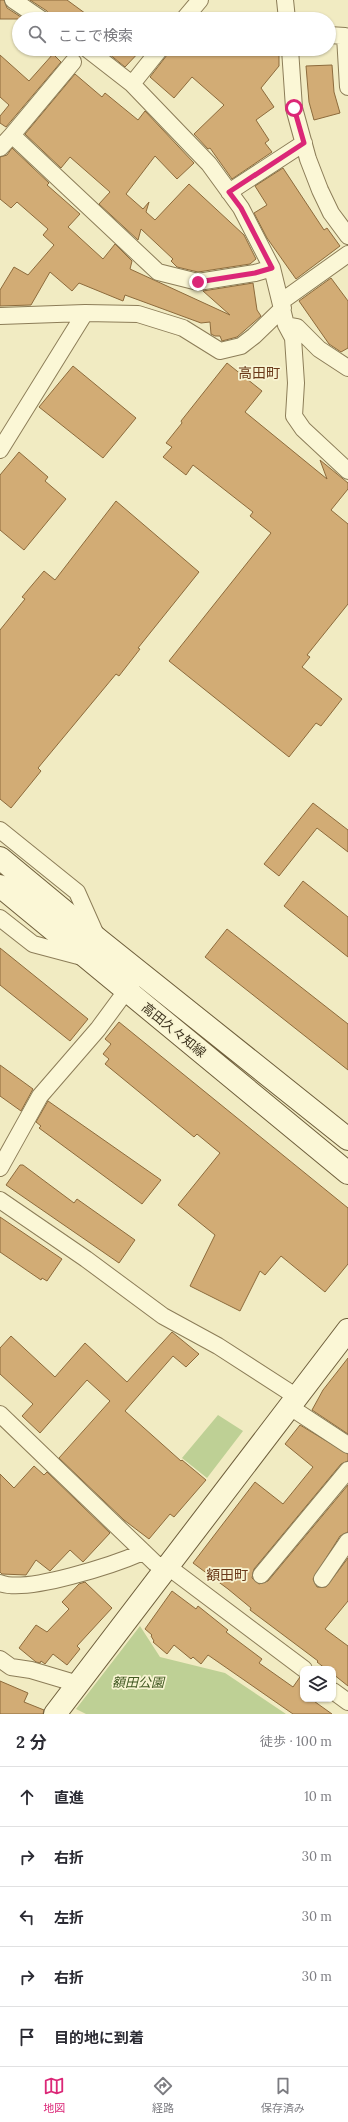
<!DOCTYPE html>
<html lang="ja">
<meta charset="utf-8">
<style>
body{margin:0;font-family:Lora,"Noto Sans JP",serif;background:#f7f7f7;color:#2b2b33}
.controls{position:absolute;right:12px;bottom:12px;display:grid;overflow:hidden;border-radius:8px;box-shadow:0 1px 3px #0004}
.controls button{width:36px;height:36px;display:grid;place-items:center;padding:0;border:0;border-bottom:1px solid #e1e1e2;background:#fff;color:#2b2b33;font:20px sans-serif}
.stop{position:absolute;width:12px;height:12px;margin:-9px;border:3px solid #db2777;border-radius:50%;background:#fff}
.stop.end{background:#db2777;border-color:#fff;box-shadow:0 1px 4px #0008}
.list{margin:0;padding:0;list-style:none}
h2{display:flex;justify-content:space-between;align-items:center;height:52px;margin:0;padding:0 16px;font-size:17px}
h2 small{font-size:13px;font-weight:400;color:#7c7c81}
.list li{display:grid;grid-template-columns:26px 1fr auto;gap:12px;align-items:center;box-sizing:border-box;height:60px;padding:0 16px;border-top:1px solid #e1e1e2}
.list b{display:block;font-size:15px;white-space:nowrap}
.list em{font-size:13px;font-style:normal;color:#7c7c81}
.icon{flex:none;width:22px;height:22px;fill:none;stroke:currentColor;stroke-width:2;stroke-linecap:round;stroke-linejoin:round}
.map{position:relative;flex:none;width:348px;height:1714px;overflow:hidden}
.search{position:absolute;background:#fff;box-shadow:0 1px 3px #0004;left:12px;right:12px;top:12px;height:44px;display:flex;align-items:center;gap:10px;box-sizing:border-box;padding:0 14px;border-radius:22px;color:#7c7c81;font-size:15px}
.sheet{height:352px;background:#fff}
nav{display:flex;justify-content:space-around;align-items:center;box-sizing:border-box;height:56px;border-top:1px solid #e1e1e2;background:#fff;font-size:11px;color:#7c7c81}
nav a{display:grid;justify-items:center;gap:2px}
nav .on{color:#db2777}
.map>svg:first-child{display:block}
.green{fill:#bed095}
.building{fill:#d2ac75;stroke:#8d6b3c}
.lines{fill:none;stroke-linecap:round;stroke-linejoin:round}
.street-casing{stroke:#8c7d58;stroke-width:18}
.secondary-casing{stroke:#6e5e3b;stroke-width:24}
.street{stroke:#fbf7d6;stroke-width:16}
.secondary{stroke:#fbf7d6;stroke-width:22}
.route{stroke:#db2777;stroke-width:5}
.labels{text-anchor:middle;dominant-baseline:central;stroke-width:3.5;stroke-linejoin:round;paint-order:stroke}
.street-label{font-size:13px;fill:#3b311d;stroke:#f8f4d2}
.park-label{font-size:13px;font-style:italic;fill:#415922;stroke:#f8f4d2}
.neighbourhood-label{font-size:14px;fill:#6a3919;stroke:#f8f4d2}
</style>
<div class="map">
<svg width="348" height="1714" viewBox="0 0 348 1714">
<rect width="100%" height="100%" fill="#f1ebc2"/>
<!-- green -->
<path class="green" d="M 218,1415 L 243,1431 L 207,1478 L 182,1458 Z
M 140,1626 L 160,1657 L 225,1673 L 286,1714 L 86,1714 L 76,1709 Z"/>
<!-- building -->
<path class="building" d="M 0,0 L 4,0 L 7,8 L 24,19 L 0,19 Z
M 30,0 L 67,0 L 93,19 L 50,19 L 47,11 Z
M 103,49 L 142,49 L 125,67 Z
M 169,49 L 173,52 L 175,49 L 279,49 L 279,66 L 261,88 L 274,107 L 256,120 L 269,140 L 265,143 L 272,152 L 232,179 L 210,148 L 208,149 L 194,134 L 224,105 L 192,77 L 174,98 L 150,77 L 167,55 Z
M 53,54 L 61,62 L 6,127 L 0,123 L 0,116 L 9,105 L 0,97 L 0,55 L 29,81 Z
M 332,65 L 334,92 L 340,113 L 314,120 L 309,102 L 306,66 Z
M 75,74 L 102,97 L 105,93 L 138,120 L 145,111 L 194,163 L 177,179 L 155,156 L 126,194 L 143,209 L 149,202 L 146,212 L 155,220 L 189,184 L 244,235 L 256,259 L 250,264 L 198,272 L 177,267 L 171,261 L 173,259 L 141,229 L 138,240 L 99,204 L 110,192 L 70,157 L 61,168 L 25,134 Z
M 12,148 L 49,183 L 47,185 L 80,214 L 68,227 L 103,259 L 115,244 L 132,261 L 130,269 L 230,315 L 203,291 L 253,283 L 257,310 L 261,316 L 237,337 L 222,341 L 220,336 L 215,336 L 211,334 L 210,322 L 201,323 L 125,295 L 123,301 L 79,283 L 72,291 L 50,272 L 31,305 L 0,306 L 0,290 L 14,267 L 28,275 L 54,245 L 43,235 L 48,229 L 17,202 L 11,208 L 0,199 L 0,157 L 7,155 Z
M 283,168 L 324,230 L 327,228 L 340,246 L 296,279 L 267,238 L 254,213 L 267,205 L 255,186 Z
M 331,278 L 348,301 L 348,348 L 341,352 L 329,344 L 299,301 Z
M 227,363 L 262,391 L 245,412 L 327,479 L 320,460 L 348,483 L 348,489 L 331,510 L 348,524 L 348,604 L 307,655 L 310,657 L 302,667 L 342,699 L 321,726 L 316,723 L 289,757 L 169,661 L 271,533 L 250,516 L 253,512 L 193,465 L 186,475 L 163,457 L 172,447 L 166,443 L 182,423 L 181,421 Z
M 73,366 L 136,418 L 103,458 L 39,407 Z
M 19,452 L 48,477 L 45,481 L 66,499 L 24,550 L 0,530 L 0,475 Z
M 116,501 L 199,572 L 138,648 L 140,649 L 119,676 L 116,674 L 38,768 L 41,771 L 11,808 L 0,799 L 0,630 L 25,599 L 22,597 L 44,571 L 55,580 Z
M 313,803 L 348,830 L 348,852 L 317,828 L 279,876 L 264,864 Z
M 303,881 L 348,917 L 348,957 L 284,906 Z
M 227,929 L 348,1024 L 348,1070 L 205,957 Z
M 0,948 L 88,1019 L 70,1041 L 0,985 Z
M 119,1022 L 348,1208 L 348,1264 L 325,1292 L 281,1256 L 265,1275 L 260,1271 L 240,1311 L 190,1286 L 215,1235 L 178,1205 L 220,1153 L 197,1134 L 194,1137 L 105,1064 L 109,1059 L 103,1054 L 111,1044 L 105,1039 Z
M 0,1065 L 33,1089 L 21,1111 L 0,1096 Z
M 48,1101 L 161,1180 L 142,1204 L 39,1128 L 41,1126 L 36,1122 Z
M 20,1165 L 23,1165 L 74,1203 L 77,1199 L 135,1240 L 119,1263 L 6,1185 Z
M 0,1217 L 62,1259 L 47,1281 L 42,1278 L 41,1280 L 0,1252 Z
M 172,1332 L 199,1354 L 186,1367 L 173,1356 L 125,1411 L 181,1461 L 182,1460 L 206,1480 L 174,1517 L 170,1514 L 149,1539 L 124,1520 L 59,1458 L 110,1401 L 87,1380 L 40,1433 L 22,1416 L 33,1404 L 0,1374 L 0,1348 L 11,1336 L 55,1377 L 85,1343 L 127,1382 Z
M 348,1358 L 348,1434 L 312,1410 L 323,1390 Z
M 300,1425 L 348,1454 L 348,1461 L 341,1464 L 254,1569 L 252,1578 L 259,1584 L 268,1581 L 348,1485 L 348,1532 L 340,1536 L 313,1579 L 317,1587 L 326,1587 L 348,1558 L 348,1601 L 325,1629 L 348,1646 L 348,1686 L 333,1674 L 333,1669 L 326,1669 L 317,1662 L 318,1661 L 250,1610 L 251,1608 L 228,1589 L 193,1563 L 255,1482 L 283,1504 L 313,1467 L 285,1444 Z
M 34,1466 L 44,1475 L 47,1472 L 110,1533 L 83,1562 L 70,1550 L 50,1571 L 36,1560 L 26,1575 L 2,1574 L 0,1572 L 0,1474 L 14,1488 Z
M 85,1582 L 112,1608 L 77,1646 L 80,1649 L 67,1665 L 53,1654 L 45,1664 L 41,1661 L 40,1663 L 36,1662 L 19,1648 L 36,1625 L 47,1632 L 69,1609 L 62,1602 L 79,1584 Z
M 172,1591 L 196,1609 L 198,1606 L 228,1630 L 226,1632 L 262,1659 L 259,1663 L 293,1687 L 300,1677 L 303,1678 L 303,1699 L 311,1699 L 332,1714 L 293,1714 L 208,1655 L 201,1664 L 193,1657 L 191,1659 L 174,1645 L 167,1654 L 153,1642 L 154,1641 L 151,1636 L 152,1635 L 145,1629 Z
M 0,1681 L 28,1693 L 24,1702 L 44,1710 L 43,1714 L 0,1714 Z"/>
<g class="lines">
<!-- street casing -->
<g class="street-casing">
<path id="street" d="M 13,0 L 41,19
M 285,0 L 287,19
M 184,19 L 200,0
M 329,35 L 345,36 L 348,87
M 87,49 L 132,84 L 209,164 L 241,208 L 272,268 L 286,325 L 293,338 L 296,383 L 294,416 L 303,429 L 348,471
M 290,49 L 294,108 L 308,159 L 320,190 L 331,213 L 348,236
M 132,84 L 160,49
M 12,135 L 73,62
M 0,148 L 12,135 L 158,272 L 198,282 L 255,273 L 272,268
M 229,192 L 304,143
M 282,301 L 348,254
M 0,316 L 85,313 L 138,314 L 183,328 L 220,351 L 241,346 L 254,336 L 283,308
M 286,325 L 297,327 L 319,349 L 348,368
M 0,450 L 85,313
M 0,830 L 77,892 L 97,937
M 0,918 L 33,944 L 82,957
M 0,1168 L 40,1096 L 98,1029 L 140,972
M 0,1200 L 86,1259 L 163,1316 L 218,1346 L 297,1397
M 290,1407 L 348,1445
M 0,1414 L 155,1563 L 175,1572 L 304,1669
M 261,1575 L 348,1470
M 322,1579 L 348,1541
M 0,1583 C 26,1594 116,1564 143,1552
M 0,1659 L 11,1667 L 31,1670 L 78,1684
M 333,1691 L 348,1702"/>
</g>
<!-- secondary casing -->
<g class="secondary-casing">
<path id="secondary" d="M 0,858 L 99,940 L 348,1139
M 0,886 L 348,1173
M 55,1714 L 348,1330"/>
</g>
<!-- street -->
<use href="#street" class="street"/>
<!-- secondary -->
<use href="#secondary" class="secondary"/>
</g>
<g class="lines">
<!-- route -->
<path class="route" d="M 198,282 L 255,273 L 272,268 L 241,208 L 229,192 L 304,143 L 294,108"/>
</g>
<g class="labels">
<!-- street labels -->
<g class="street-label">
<text transform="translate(174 1030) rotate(39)">高田久々知線</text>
</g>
<!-- park labels -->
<g class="park-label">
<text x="138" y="1682">額田公園</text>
</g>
<!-- neighbourhood labels -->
<g class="neighbourhood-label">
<text x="259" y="373">高田町</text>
<text x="227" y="1575">額田町</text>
</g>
</g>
</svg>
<div class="controls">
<button><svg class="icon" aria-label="layers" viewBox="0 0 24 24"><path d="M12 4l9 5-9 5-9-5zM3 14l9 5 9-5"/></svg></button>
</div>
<div class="stop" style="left:294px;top:108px"></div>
<div class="stop end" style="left:198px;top:282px"></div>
<div class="search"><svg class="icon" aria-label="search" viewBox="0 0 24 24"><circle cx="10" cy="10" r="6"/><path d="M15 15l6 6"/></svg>ここで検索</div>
</div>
<section class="sheet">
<h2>2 分<small>徒歩 · 100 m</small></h2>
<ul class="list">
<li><svg class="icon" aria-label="ahead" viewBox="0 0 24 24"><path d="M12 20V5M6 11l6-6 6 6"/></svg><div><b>直進</b></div><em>10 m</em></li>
<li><svg class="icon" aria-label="right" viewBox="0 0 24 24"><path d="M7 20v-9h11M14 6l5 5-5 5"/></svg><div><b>右折</b></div><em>30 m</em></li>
<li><svg class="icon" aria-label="left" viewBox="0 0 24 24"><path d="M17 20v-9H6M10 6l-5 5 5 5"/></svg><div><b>左折</b></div><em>30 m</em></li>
<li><svg class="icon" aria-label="right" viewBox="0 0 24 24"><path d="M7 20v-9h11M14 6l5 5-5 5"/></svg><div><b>右折</b></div><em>30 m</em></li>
<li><svg class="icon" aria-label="arrive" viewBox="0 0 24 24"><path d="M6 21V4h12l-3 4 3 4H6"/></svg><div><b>目的地に到着</b></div></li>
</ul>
</section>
<nav>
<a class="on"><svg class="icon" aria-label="map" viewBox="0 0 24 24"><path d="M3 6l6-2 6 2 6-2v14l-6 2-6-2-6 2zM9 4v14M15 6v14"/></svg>地図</a>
<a><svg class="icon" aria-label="directions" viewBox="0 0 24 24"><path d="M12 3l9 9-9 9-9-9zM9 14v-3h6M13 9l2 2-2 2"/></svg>経路</a>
<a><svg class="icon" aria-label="saved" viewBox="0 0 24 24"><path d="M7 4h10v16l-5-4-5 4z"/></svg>保存済み</a>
</nav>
